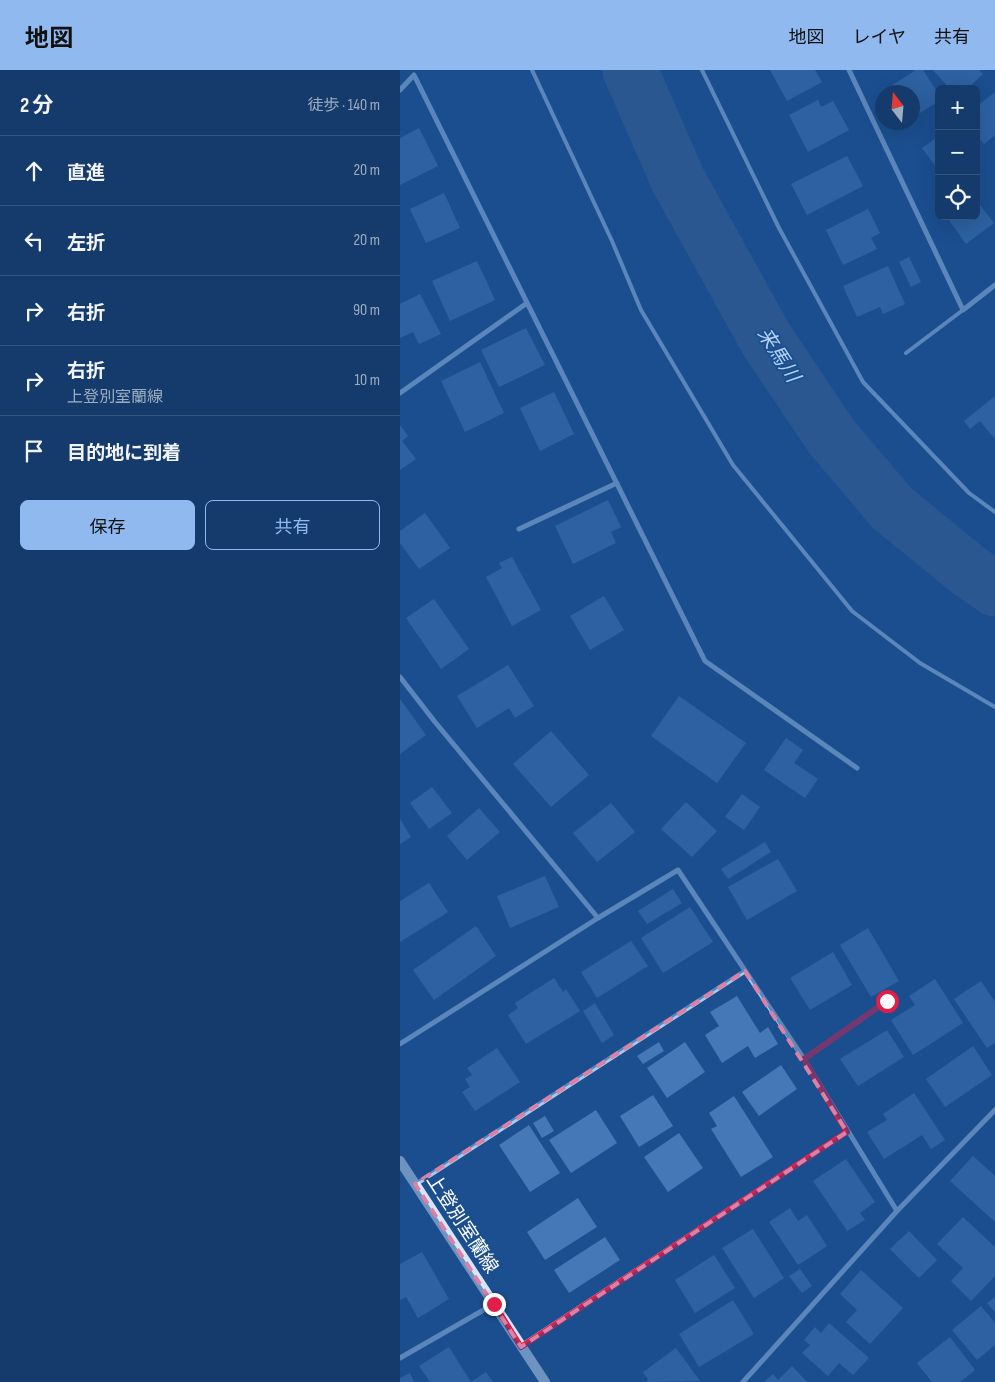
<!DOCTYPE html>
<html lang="ja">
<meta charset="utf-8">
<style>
body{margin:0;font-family:"Sofia Sans Condensed","Noto Sans JP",sans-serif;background:#1d4271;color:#f1f3f6}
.controls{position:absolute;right:15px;top:15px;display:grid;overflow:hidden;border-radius:8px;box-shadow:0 5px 20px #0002}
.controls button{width:45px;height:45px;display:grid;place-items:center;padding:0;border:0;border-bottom:1px solid #33557e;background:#143b6b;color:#f1f3f6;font:25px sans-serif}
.compass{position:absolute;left:475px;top:15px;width:45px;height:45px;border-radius:50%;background:#143b6b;box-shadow:0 5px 20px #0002;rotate:344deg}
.stop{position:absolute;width:15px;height:15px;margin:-11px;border:4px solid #e11d48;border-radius:50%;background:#fff}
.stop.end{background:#e11d48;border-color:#fff;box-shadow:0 1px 5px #0008}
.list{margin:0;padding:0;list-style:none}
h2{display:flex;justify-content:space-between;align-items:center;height:65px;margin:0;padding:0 20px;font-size:21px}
h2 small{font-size:16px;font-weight:400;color:#9dadc1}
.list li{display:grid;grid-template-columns:32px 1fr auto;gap:15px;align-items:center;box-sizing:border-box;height:70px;padding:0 20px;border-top:1px solid #33557e}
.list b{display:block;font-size:19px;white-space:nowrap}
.list p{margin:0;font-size:16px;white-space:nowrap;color:#9dadc1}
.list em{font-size:16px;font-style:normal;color:#9dadc1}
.actions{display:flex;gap:10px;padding:15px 20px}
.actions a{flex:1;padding:11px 0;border:1px solid #90b9f0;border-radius:8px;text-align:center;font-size:18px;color:#90b9f0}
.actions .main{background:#90b9f0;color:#111}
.icon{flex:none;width:28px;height:28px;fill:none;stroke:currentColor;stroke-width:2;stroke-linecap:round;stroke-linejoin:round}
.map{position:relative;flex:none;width:595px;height:1312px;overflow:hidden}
header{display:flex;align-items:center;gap:30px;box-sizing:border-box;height:70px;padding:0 25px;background:#90b9f0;color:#111}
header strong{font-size:24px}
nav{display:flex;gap:28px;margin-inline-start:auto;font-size:18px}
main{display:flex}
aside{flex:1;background:#143b6b}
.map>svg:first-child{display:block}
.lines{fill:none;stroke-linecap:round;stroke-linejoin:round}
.river{stroke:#3c6290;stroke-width:55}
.building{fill:#4478b7}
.service{stroke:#a9c9ee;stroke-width:4}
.minor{stroke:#a9c9ee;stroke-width:5}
.secondary{stroke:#d6e6fa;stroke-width:10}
.route{stroke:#e11d48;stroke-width:6}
.marked{fill:none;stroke:#dd80a5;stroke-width:4;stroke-dasharray:10 6;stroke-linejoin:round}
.labels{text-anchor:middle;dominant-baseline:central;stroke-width:4;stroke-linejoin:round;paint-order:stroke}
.street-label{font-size:19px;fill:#fff;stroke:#1b4f8f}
.water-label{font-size:20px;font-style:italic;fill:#b5d3f5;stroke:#1b4f8f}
</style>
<header>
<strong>地図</strong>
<nav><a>地図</a><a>レイヤ</a><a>共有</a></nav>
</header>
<main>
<aside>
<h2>2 分<small>徒歩 · 140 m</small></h2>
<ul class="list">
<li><svg class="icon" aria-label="ahead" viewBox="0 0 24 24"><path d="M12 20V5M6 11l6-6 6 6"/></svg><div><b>直進</b></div><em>20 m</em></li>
<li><svg class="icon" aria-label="left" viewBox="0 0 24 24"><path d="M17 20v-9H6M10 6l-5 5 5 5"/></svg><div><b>左折</b></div><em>20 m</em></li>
<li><svg class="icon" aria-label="right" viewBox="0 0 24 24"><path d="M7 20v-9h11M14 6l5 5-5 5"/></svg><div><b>右折</b></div><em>90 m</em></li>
<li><svg class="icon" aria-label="right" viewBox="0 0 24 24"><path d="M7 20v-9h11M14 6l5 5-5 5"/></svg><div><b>右折</b><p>上登別室蘭線</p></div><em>10 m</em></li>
<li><svg class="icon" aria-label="arrive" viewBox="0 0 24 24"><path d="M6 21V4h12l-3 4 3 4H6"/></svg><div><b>目的地に到着</b></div></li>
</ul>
<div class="actions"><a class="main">保存</a><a>共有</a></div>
</aside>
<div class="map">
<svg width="595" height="1312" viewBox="0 0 595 1312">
<rect width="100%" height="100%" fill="#1b4f8f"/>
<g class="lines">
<!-- river -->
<path class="river" d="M 230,0 L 278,110 L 366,269 L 431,366 L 492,438 L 569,501 L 595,519"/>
</g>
<!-- building -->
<path class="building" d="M 370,0 L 415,0 L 422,12 L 387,31 Z
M 516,0 L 523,0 L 539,25 L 539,31 L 512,48 L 512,22 L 495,22 L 491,16 Z
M 533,0 L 579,0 L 583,4 L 567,19 L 550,19 Z
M 595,22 L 595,65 L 584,74 L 576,65 L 576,37 Z
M 418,30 L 421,37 L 433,31 L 449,60 L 408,82 L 389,45 Z
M 19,58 L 38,96 L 0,115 L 0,68 Z
M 539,66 L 539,101 L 522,78 Z
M 447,86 L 463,116 L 407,145 L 391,114 Z
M 44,123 L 60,158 L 26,173 L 10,139 Z
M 576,130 L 594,153 L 566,174 L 546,146 L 576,146 Z
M 468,139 L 480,163 L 471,168 L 477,179 L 443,195 L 426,160 Z
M 509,187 L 521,212 L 511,217 L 499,192 Z
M 77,191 L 95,230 L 50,251 L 32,211 Z
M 488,196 L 505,234 L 483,244 L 480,237 L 457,247 L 443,216 Z
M 20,224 L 41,264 L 19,274 L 13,262 L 0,268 L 0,234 Z
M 126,258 L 145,295 L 99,317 L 81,280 Z
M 80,292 L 104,343 L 65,362 L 41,311 Z
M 154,322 L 174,364 L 140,381 L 120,338 Z
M 595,326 L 595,369 L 580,351 L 570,359 L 564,351 Z
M 0,355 L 8,366 L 2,371 L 16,389 L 0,400 Z
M 208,430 L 221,457 L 211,462 L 216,473 L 173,494 L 155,456 Z
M 25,443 L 50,478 L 19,499 L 0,473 L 0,461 Z
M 112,487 L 141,540 L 112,556 L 86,507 L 102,498 L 99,493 Z
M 204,526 L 224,560 L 190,580 L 170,546 Z
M 34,529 L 69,579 L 41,599 L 6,548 Z
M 108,595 L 134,636 L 115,648 L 109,638 L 77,658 L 57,626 Z
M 279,626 L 346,673 L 317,713 L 251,666 Z
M 0,629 L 26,665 L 0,684 Z
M 151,661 L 189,705 L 151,737 L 113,694 Z
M 386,668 L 403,680 L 394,693 L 418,709 L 405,728 L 364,700 Z
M 32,717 L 52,743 L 29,759 L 10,733 Z
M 342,724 L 360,737 L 344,760 L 325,747 Z
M 286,732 L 317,761 L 292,787 L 261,759 Z
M 211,733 L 235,762 L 197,792 L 173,763 Z
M 79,738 L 100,762 L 67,790 L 47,766 Z
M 0,749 L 11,767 L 0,774 Z
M 365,772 L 371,782 L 328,809 L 321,799 Z
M 378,789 L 397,821 L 347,850 L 328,817 Z
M 145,806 L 159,837 L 110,858 L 97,826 Z
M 29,813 L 48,842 L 0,872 L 0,831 Z
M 273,819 L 282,833 L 247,854 L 238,841 Z
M 290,837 L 313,872 L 263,903 L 241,868 Z
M 76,856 L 96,886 L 34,930 L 13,900 Z
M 468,858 L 499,911 L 471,927 L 440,875 Z
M 231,871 L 248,896 L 197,928 L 181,902 Z
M 433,882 L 452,915 L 410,940 L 390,908 Z
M 154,908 L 163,922 L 166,919 L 180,941 L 126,974 L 108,945 L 118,938 L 115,933 Z
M 535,909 L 563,953 L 513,985 L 491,950 L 515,935 L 509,926 Z
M 581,911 L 595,932 L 595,973 L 587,978 L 554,929 Z
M 337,926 L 360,963 L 368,957 L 378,974 L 355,988 L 348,976 L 322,993 L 305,965 L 319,956 L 310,942 Z
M 195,933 L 214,965 L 202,973 L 183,941 Z
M 487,960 L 504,987 L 458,1016 L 440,989 Z
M 259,972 L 264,981 L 243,994 L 237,986 Z
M 285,972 L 305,1002 L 267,1028 L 247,998 Z
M 573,976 L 592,1005 L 545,1037 L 526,1009 Z
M 97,978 L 120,1012 L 75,1041 L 62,1022 L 70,1017 L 65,1009 L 72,1005 L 67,998 Z
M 381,995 L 397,1019 L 359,1046 L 342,1022 Z
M 514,1023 L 545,1070 L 531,1079 L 522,1065 L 484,1089 L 467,1062 L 487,1050 L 483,1044 Z
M 253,1025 L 273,1056 L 239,1077 L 220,1046 Z
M 334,1026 L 373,1087 L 341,1107 L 311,1059 L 317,1056 L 309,1043 Z
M 196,1040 L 217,1073 L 171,1103 L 149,1070 Z
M 145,1046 L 154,1061 L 142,1068 L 133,1053 Z
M 129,1055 L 160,1103 L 130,1122 L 99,1075 Z
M 279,1063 L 303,1098 L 268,1122 L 244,1087 Z
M 573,1086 L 595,1106 L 595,1152 L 550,1111 Z
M 446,1089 L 475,1132 L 460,1143 L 465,1150 L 447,1161 L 413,1111 Z
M 178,1128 L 197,1157 L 145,1190 L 127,1162 Z
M 390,1138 L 398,1151 L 407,1145 L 427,1176 L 398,1195 L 369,1152 Z
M 563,1147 L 595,1177 L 595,1206 L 571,1231 L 551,1211 L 563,1198 L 537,1174 Z
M 353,1159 L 384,1208 L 354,1228 L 322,1178 Z
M 509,1161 L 537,1190 L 519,1208 L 490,1179 Z
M 205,1167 L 220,1190 L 169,1223 L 154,1200 Z
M 22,1182 L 49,1229 L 18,1248 L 6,1227 L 0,1230 L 0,1194 Z
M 314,1185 L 335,1218 L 295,1243 L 275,1210 Z
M 400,1199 L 412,1216 L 402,1223 L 389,1206 Z
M 461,1200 L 503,1238 L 470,1274 L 446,1252 L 457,1240 L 440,1224 Z
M 595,1227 L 595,1242 L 587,1233 Z
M 333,1230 L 354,1264 L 299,1297 L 279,1264 Z
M 581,1236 L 595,1253 L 595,1275 L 577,1290 L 552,1260 Z
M 429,1253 L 469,1288 L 453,1305 L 439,1293 L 428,1306 L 402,1283 L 410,1275 L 404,1270 L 415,1257 L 421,1263 Z
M 550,1267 L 575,1300 L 560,1312 L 532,1312 L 517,1293 Z
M 49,1277 L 71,1312 L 86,1302 L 93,1312 L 30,1312 L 19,1296 Z
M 276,1278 L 300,1311 L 246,1312 L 248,1310 L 243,1302 Z
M 392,1296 L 407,1312 L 364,1312 L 373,1304 L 378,1310 Z
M 10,1303 L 14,1312 L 0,1312 L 0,1308 Z"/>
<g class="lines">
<!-- service -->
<path class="service" d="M 132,0 L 212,171 L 241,240 L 333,395 L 452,541 L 520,593 L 595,637
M 302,0 L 379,158 L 463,312 L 569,423 L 595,442
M 506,283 L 563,240
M 404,989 L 487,931"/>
<!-- minor -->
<path class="minor" d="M 449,0 L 563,240 L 595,215
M 0,20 L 14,5 L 305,591 L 457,698
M 0,323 L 127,233
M 119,459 L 217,413
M 0,607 L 35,652 L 198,848
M 0,974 L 198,848 L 278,800 L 404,989 L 497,1141
M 16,1114 L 345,901
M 121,1276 L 447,1062
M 0,1288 L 94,1234
M 343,1312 L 497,1141 L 595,1040"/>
<!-- secondary -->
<path class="secondary" d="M 0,1091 L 145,1312"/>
</g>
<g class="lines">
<!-- route -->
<path class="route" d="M 94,1234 L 121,1277 L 447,1062 L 404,989 L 487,931"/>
</g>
<!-- marked area -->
<path d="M0 0H595V1312H0ZM 345,901 L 447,1062 L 121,1277 L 15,1114 Z" fill="#1b4f8f" fill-opacity=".55" fill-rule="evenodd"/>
<path class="marked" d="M 345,901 L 447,1062 L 121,1277 L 15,1114 Z"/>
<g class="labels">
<!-- street labels -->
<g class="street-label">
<text transform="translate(62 1154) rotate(57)">上登別室蘭線</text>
</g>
<!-- water labels -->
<g class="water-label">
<text transform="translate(378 285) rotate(57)">来馬川</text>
</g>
</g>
</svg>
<div class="controls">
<button>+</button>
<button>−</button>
<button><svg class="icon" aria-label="locate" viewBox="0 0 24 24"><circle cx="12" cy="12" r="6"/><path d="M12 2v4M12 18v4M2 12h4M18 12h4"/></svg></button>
</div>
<svg class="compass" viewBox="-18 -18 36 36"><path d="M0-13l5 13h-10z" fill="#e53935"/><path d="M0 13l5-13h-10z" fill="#9dadc1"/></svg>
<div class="stop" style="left:487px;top:931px"></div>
<div class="stop end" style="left:94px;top:1234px"></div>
</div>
</main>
